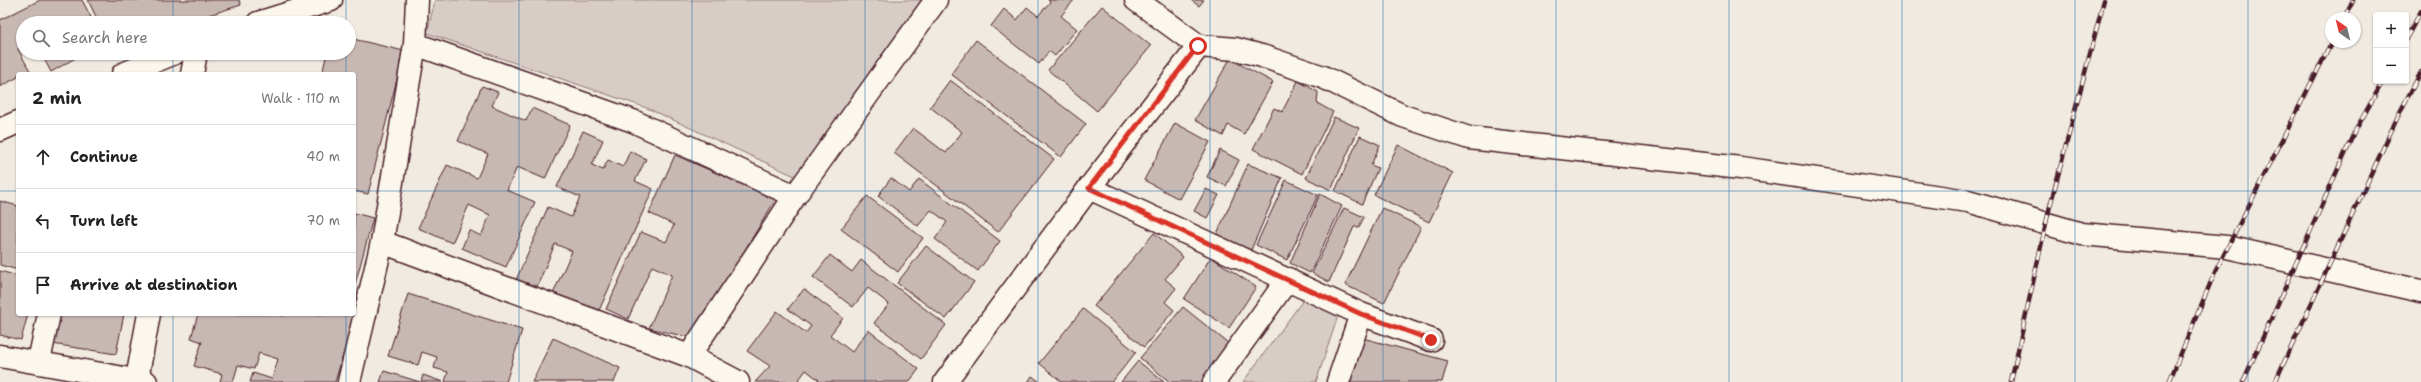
<!DOCTYPE html>
<meta charset="utf-8">
<style>
body{margin:0;font-family:"Shantell Sans",sans-serif;background:#f6f6f6;color:#222}
.controls{position:absolute;right:12px;top:12px;display:grid;overflow:hidden;border-radius:4px;box-shadow:0 1px 3px #0004}
.controls button{width:36px;height:36px;display:grid;place-items:center;padding:0;border:0;border-bottom:1px solid #e0e0e0;background:#fff;color:#222;font:20px sans-serif}
.compass{position:absolute;left:2325px;top:12px;width:36px;height:36px;border-radius:50%;background:#fff;box-shadow:0 1px 3px #0004;rotate:325deg}
.stop{position:absolute;width:12px;height:12px;margin:-9px;border:3px solid #d93025;border-radius:50%;background:#fff}
.stop.end{background:#d93025;border-color:#fff;box-shadow:0 1px 4px #0008}
.list{margin:0;padding:0;list-style:none}
h2{display:flex;justify-content:space-between;align-items:center;height:52px;margin:0;padding:0 16px;font-size:17px}
h2 small{font-size:13px;font-weight:400;color:#767676}
.list li{display:grid;grid-template-columns:26px 1fr auto;gap:12px;align-items:center;box-sizing:border-box;height:64px;padding:0 16px;border-top:1px solid #e0e0e0}
.list b{display:block;font-size:15px;white-space:nowrap}
.list em{font-size:13px;font-style:normal;color:#767676}
.icon{flex:none;width:22px;height:22px;fill:none;stroke:currentColor;stroke-width:2;stroke-linecap:round;stroke-linejoin:round}
.map{position:relative;flex:none;width:2421px;height:382px;overflow:hidden}
.search{position:absolute;background:#fff;box-shadow:0 1px 3px #0004;left:16px;top:16px;width:340px;height:44px;display:flex;align-items:center;gap:10px;box-sizing:border-box;padding:0 14px;border-radius:22px;color:#767676;font-size:15px}
.panel{position:absolute;background:#fff;box-shadow:0 1px 3px #0004;left:16px;top:72px;width:340px;height:244px;border-radius:4px}
.map>svg:first-child{display:block}
.green{fill:#d8ccc6;stroke:#917678}
.building{fill:#c8b8b3;stroke:#4a1f2b}
.lines{fill:none;stroke-linecap:round;stroke-linejoin:round}
.minor-casing{stroke:#4a1f2b;stroke-width:25}
.tertiary-casing{stroke:#4a1f2b;stroke-width:25}
.minor{stroke:#fbf7ec;stroke-width:22}
.tertiary{stroke:#fbf7ec;stroke-width:22}
.rail-casing{stroke:#4a1f2b;stroke-width:4.5}
.rail{stroke:#fbf7ec;stroke-width:3;stroke-dasharray:9;stroke-linecap:butt}
.route{stroke:#d93025;stroke-width:5}
.grid{fill:none;stroke:#1f6fb2;stroke-width:1;stroke-opacity:0.55}
</style>
<div class="map">
<svg width="2421" height="382" viewBox="0 0 2421 382">
<rect width="100%" height="100%" fill="#f0eae0"/>
<filter id="ink" filterUnits="userSpaceOnUse"><feTurbulence type="fractalNoise" baseFrequency=".025" numOctaves="2"/><feDisplacementMap in="SourceGraphic" scale="8" xChannelSelector="R" yChannelSelector="G"/><feConvolveMatrix kernelMatrix="1 2 1 2 8 2 1 2 1" color-interpolation-filters="sRGB"/></filter>
<g filter="url(#ink)">
<!-- green -->
<path class="green" d="M 435,0 L 922,0 L 799,178 L 647,108 L 427,33 Z
M 1304,299 L 1339,313 L 1316,382 L 1243,382 Z"/>
<!-- building -->
<path class="building" d="M 40,0 L 82,0 L 94,23 L 23,23 L 23,46 L 18,49 L 30,71 L 18,74 L 18,77 L 0,87 L 0,20 Z
M 88,0 L 239,0 L 241,5 L 183,23 L 99,23 Z
M 1048,0 L 1074,0 L 1061,16 L 1077,29 L 1055,56 L 1049,51 L 1039,64 L 991,26 L 1004,9 L 1017,20 L 1027,7 L 1038,16 L 1050,2 Z
M 1191,0 L 1204,0 L 1199,6 Z
M 1102,6 L 1151,46 L 1097,111 L 1048,70 Z
M 349,38 L 404,51 L 368,194 L 354,191 L 354,74 L 322,74 L 327,53 L 349,53 Z
M 976,40 L 1086,124 L 1061,157 L 951,74 Z
M 41,53 L 84,53 L 51,72 Z
M 114,53 L 124,53 L 116,56 Z
M 1230,59 L 1273,82 L 1244,134 L 1228,125 L 1223,136 L 1195,120 Z
M 950,80 L 1054,159 L 998,232 L 894,153 L 913,128 L 946,153 L 962,132 L 930,107 Z
M 1298,81 L 1318,92 L 1317,103 L 1333,112 L 1302,174 L 1253,149 L 1274,108 L 1282,112 Z
M 482,86 L 498,92 L 492,106 L 526,121 L 532,108 L 570,125 L 545,179 L 517,167 L 507,190 L 535,202 L 506,267 L 462,248 L 469,230 L 481,236 L 490,215 L 469,205 L 452,243 L 418,228 L 447,165 L 477,178 L 488,154 L 458,141 Z
M 1334,117 L 1359,128 L 1331,190 L 1306,178 Z
M 1175,123 L 1210,142 L 1179,199 L 1144,180 Z
M 583,131 L 603,140 L 592,165 L 603,170 L 608,160 L 623,167 L 630,151 L 646,159 L 635,181 L 653,189 L 597,315 L 552,296 L 572,251 L 555,244 L 536,289 L 516,280 L 548,207 L 571,217 L 580,197 L 557,187 Z
M 1360,136 L 1380,145 L 1371,165 L 1378,168 L 1362,204 L 1335,191 Z
M 1398,145 L 1453,173 L 1429,222 L 1374,195 Z
M 1220,150 L 1239,160 L 1226,186 L 1207,177 Z
M 675,155 L 776,199 L 691,338 L 649,328 L 672,275 L 652,266 L 628,319 L 606,309 L 641,232 L 666,242 L 674,225 L 649,213 Z
M 1248,164 L 1282,178 L 1251,250 L 1216,236 Z
M 891,178 L 909,192 L 919,179 L 1000,241 L 978,271 L 935,239 L 947,222 L 931,210 L 918,226 L 878,196 Z
M 1286,180 L 1318,195 L 1287,260 L 1256,245 Z
M 1206,189 L 1219,195 L 1207,218 L 1194,211 Z
M 1320,194 L 1342,206 L 1310,273 L 1290,263 Z
M 867,196 L 923,238 L 898,272 L 841,229 Z
M 0,201 L 18,206 L 18,270 L 0,265 Z
M 1344,208 L 1364,217 L 1359,227 L 1354,227 L 1329,282 L 1312,273 Z
M 1382,208 L 1421,227 L 1384,303 L 1345,285 Z
M 354,213 L 373,218 L 354,288 Z
M 1154,233 L 1183,257 L 1165,279 L 1176,288 L 1165,302 L 1174,310 L 1144,347 L 1094,306 Z
M 926,246 L 974,282 L 946,319 L 897,283 Z
M 830,255 L 852,272 L 861,260 L 946,325 L 921,359 L 874,323 L 889,304 L 868,288 L 853,307 L 813,277 Z
M 1211,257 L 1256,287 L 1229,328 L 1184,299 Z
M 0,271 L 18,276 L 18,314 L 28,314 L 21,340 L 0,335 Z
M 804,289 L 843,318 L 830,335 L 852,352 L 868,330 L 919,369 L 909,382 L 818,382 L 819,380 L 806,370 L 797,382 L 755,382 L 770,366 L 747,351 L 777,311 L 806,333 L 811,326 L 788,309 Z
M 408,294 L 522,330 L 506,382 L 445,382 L 448,372 L 434,368 L 437,357 L 422,352 L 418,365 L 388,356 Z
M 354,307 L 357,308 L 335,382 L 250,382 L 253,373 L 272,379 L 278,359 L 259,353 L 254,369 L 238,365 L 233,382 L 220,382 L 222,374 L 194,366 L 202,342 L 191,338 L 198,314 L 276,314 L 284,316 L 285,314 L 354,314 Z
M 1183,307 L 1233,347 L 1204,382 L 1170,382 L 1140,358 Z
M 1083,309 L 1136,352 L 1112,382 L 1062,382 L 1039,363 Z
M 59,314 L 124,314 L 116,354 L 52,344 Z
M 1359,337 L 1448,361 L 1442,382 L 1346,382 Z
M 553,338 L 620,368 L 614,382 L 532,382 Z
M 1138,361 L 1164,382 L 1121,382 Z
M 384,371 L 420,382 L 380,382 Z
M 423,375 L 443,382 L 421,382 Z
M 1032,376 L 1040,382 L 1028,382 Z"/>
<g class="lines">
<!-- minor casing -->
<g class="minor-casing">
<path id="minor" d="M 1136,0 L 1199,46
M 258,23 L 331,0
M 415,44 L 633,121 L 795,196
M 123,74 L 175,53
M 192,74 L 196,53
M 0,130 L 18,122
M 1089,188 L 1361,314 L 1431,340
M 382,242 L 689,356 L 738,382
M 0,356 L 146,382
M 689,356 L 795,196 L 936,0
M 39,361 L 49,314
M 137,379 L 149,314
M 349,382 L 382,242 L 415,44 L 417,0
M 1214,382 L 1288,279
M 1338,382 L 1361,314"/>
</g>
<!-- tertiary casing -->
<g class="tertiary-casing">
<path id="tertiary" d="M 945,382 L 1089,188 L 1199,46 L 1236,49 L 1262,56 L 1323,77 L 1403,116 L 1469,138 L 1741,168 L 1968,201 L 2082,234 L 2227,247 L 2421,291"/>
</g>
<!-- minor -->
<use href="#minor" class="minor"/>
<!-- tertiary -->
<use href="#tertiary" class="tertiary"/>
<!-- rail casing -->
<g class="rail-casing">
<path id="rail" d="M 2344,18 L 2353,0
M 2406,39 L 2421,11
M 2011,382 L 2049,210 L 2104,0
M 2169,382 L 2215,272 L 2332,42
M 2243,382 L 2354,133 L 2383,81
M 2275,382 L 2399,114 L 2421,72"/>
</g>
<!-- rail -->
<use href="#rail" class="rail"/>
</g>
</g>
<g class="lines" filter="url(#ink)">
<!-- route -->
<path class="route" d="M 1198,46 L 1089,188 L 1361,314 L 1431,340"/>
</g>
<!-- grid -->
<path class="grid" d="M 173,0 L 173,23M 346,0 L 346,23M 519,0 L 519,382M 692,0 L 692,382M 865,0 L 865,382M 1038,0 L 1038,382M 1210,0 L 1210,382M 1383,0 L 1383,382M 1556,0 L 1556,382M 1729,0 L 1729,382M 1902,0 L 1902,382M 2075,0 L 2075,382M 2248,0 L 2248,382M 173,53 L 173,74M 346,53 L 346,74M 0,191 L 18,191M 354,191 L 2421,191M 173,314 L 173,382M 346,314 L 346,382"/>
</svg>
<div class="controls">
<button>+</button>
<button>−</button>
</div>
<svg class="compass" viewBox="-18 -18 36 36"><path d="M0-13l5 13h-10z" fill="#e53935"/><path d="M0 13l5-13h-10z" fill="#767676"/></svg>
<div class="stop" style="left:1198px;top:46px"></div>
<div class="stop end" style="left:1431px;top:340px"></div>
<div class="search"><svg class="icon" aria-label="search" viewBox="0 0 24 24"><circle cx="10" cy="10" r="6"/><path d="M15 15l6 6"/></svg>Search here</div>
<section class="panel">
<h2>2 min<small>Walk · 110 m</small></h2>
<ul class="list">
<li><svg class="icon" aria-label="ahead" viewBox="0 0 24 24"><path d="M12 20V5M6 11l6-6 6 6"/></svg><div><b>Continue</b></div><em>40 m</em></li>
<li><svg class="icon" aria-label="left" viewBox="0 0 24 24"><path d="M17 20v-9H6M10 6l-5 5 5 5"/></svg><div><b>Turn left</b></div><em>70 m</em></li>
<li><svg class="icon" aria-label="arrive" viewBox="0 0 24 24"><path d="M6 21V4h12l-3 4 3 4H6"/></svg><div><b>Arrive at destination</b></div></li>
</ul>
</section>
</div>
